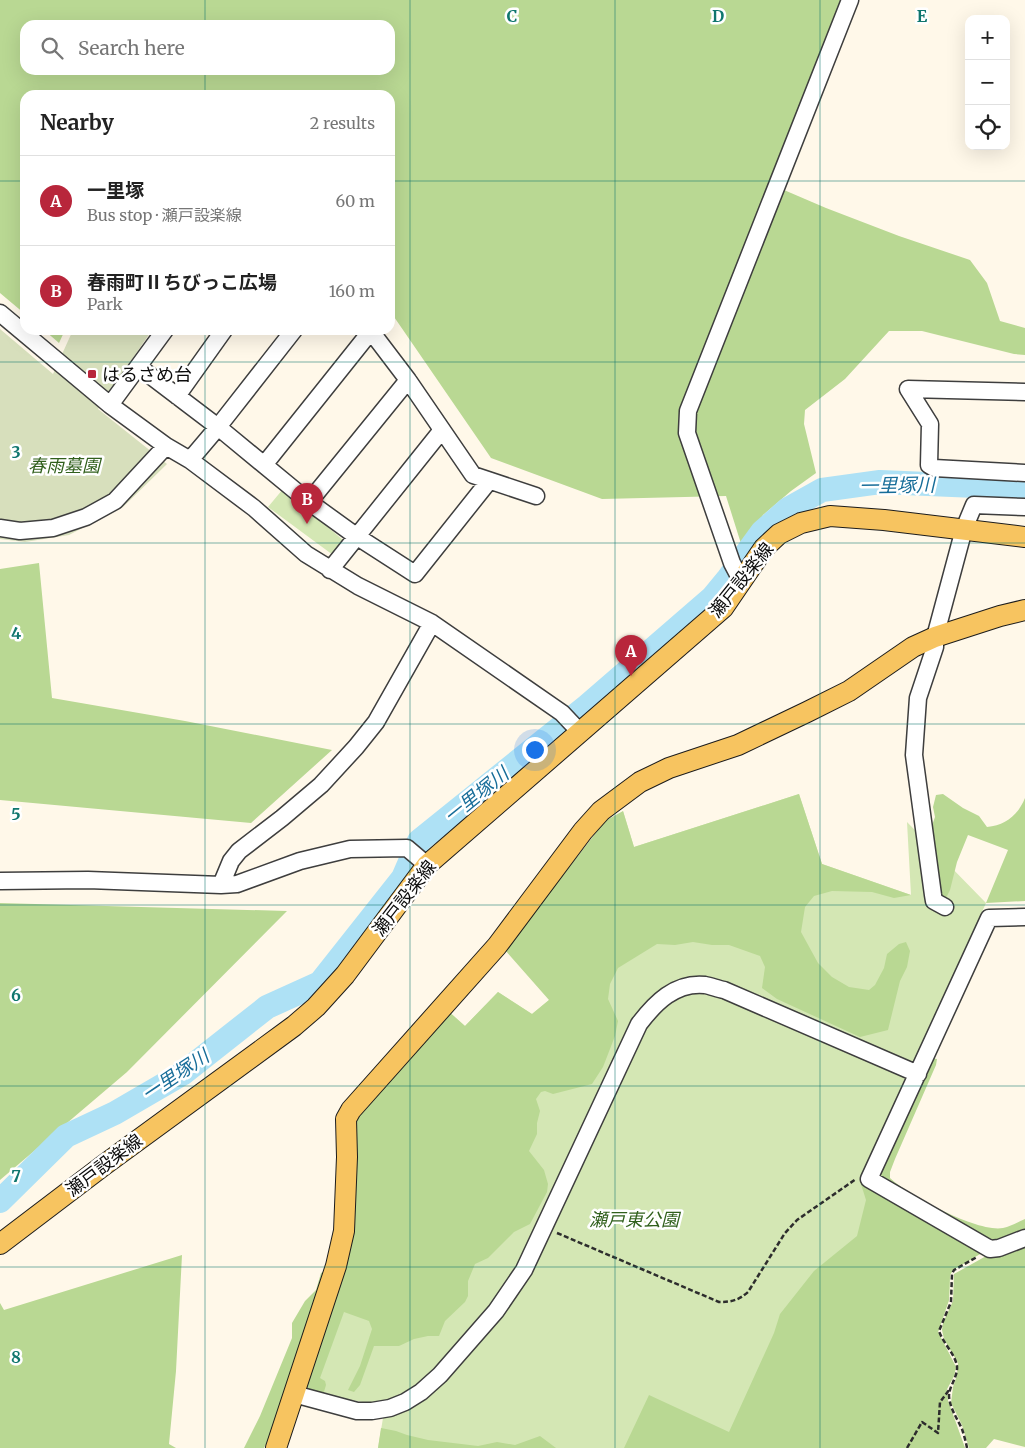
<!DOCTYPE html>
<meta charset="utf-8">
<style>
body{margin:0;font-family:Merriweather,"Noto Sans JP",serif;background:#f6f6f6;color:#222}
.controls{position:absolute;right:15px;top:15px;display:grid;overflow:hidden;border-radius:10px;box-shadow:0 5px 20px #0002}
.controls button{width:45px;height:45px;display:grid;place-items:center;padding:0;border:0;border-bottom:1px solid #e0e0e0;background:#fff;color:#222;font:25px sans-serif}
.you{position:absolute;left:534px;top:749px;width:18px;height:18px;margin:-12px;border:4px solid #fff;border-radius:50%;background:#1a73e8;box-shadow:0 0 0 8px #1a73e833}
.badge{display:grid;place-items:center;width:32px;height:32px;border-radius:50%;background:#b8263b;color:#fff;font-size:16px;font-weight:700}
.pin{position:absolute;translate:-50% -41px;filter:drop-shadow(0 1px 2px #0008)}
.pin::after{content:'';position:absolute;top:26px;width:18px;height:15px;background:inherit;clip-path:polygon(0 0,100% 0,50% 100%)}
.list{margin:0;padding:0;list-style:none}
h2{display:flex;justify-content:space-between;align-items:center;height:65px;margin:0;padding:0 20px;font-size:21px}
h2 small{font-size:16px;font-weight:400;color:#767676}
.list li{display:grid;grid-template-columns:32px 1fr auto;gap:15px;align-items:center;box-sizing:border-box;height:90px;padding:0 20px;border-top:1px solid #e0e0e0}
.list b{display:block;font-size:19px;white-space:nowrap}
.list p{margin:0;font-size:16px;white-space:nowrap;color:#767676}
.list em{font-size:16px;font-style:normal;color:#767676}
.icon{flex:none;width:28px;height:28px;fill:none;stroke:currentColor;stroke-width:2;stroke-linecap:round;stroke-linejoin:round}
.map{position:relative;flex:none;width:1025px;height:1448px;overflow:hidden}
.search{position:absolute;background:#fff;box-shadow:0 5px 20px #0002;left:20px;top:20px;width:375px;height:55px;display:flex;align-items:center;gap:12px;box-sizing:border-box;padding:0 18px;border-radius:15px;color:#767676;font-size:19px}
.panel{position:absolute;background:#fff;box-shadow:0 5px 20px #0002;left:20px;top:90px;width:375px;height:245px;border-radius:15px}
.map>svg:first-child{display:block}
.green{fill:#d4e7b4}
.forest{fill:#b9d893;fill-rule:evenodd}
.cemetery{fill:#d7dfbc}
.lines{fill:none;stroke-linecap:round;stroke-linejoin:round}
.river{stroke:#aee1f5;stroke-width:24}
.minor-casing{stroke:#3e3e3e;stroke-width:19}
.major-casing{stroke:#1c1c1c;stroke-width:22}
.path{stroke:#2d2d2d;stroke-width:2.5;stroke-dasharray:5 2.5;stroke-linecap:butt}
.minor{stroke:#fff;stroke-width:16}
.major{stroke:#f7c460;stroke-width:20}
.grid{fill:none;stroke:#0f766e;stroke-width:1;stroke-opacity:0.55}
.poi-dot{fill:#b8263b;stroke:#fff;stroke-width:2}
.labels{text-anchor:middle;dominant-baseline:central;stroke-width:5;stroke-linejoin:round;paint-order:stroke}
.poi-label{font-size:18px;fill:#0b0b0b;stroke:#fff;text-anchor:start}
.park-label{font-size:18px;font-style:italic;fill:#31601d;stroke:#fff}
.street-label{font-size:18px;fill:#0b0b0b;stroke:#fff}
.water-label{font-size:19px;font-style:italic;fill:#176d99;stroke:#fff}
.grid-label{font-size:16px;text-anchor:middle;font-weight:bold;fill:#0f766e;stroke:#fff;stroke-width:5;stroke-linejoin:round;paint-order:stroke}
</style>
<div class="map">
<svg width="1025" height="1448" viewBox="0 0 1025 1448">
<rect width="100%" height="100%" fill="#fff8e9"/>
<!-- green -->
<path class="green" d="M 283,489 L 343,540 L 333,555 L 268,507 Z
M 799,794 L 822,864 L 911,895 L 907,822 L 986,903 L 860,1181 L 982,1250 L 980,1254 L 953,1270 L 950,1275 L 949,1300 L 938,1332 L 956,1367 L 954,1376 L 947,1389 L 948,1401 L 965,1448 L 378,1448 L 385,1406 L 323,1395 L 308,1390 L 447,1010 L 465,1026 L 498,992 L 532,1014 L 549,1000 L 623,811 L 634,847 Z"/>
<!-- forest -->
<path class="forest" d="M 0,0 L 843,0 L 819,57 L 784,190 L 826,208 L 899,236 L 970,260 L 987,283 L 1000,321 L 1025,328 L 1025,355 L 1014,354 L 922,331 L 889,331 L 845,379 L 805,410 L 804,424 L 816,473 L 791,491 L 763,515 L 743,550 L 726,496 L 602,499 L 491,458 L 390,311 L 390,95 L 25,95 L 25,314 L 0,293 ZM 25,25 L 390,25 L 390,70 L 25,70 Z
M 44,330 L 65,330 L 59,343 Z
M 39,563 L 52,698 L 185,721 L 332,750 L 251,823 L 0,800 L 0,569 Z
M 799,794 L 822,864 L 911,895 L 894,898 L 872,892 L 832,891 L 814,896 L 805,907 L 801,932 L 818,963 L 832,977 L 849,987 L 869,990 L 875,985 L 884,968 L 887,954 L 899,944 L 906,942 L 910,951 L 907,967 L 900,981 L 888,1030 L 860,1037 L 777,999 L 762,988 L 765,967 L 760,956 L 729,945 L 712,945 L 693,942 L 675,945 L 657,944 L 618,968 L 610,984 L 608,999 L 618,1021 L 615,1036 L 603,1067 L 592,1084 L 553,1094 L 545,1091 L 541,1092 L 536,1099 L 540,1111 L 537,1123 L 537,1134 L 529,1151 L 544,1170 L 548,1184 L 547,1192 L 530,1224 L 514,1232 L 488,1258 L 475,1264 L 468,1281 L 468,1296 L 465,1302 L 445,1321 L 439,1336 L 428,1336 L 414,1339 L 399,1346 L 374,1346 L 360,1385 L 354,1392 L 348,1390 L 360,1366 L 372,1329 L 369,1321 L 344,1312 L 320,1378 L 325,1381 L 326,1385 L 323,1395 L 308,1390 L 304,1383 L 347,1246 L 355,1118 L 447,1010 L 465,1026 L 498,992 L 532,1014 L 549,1000 L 505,950 L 605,821 L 623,811 L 634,847 Z
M 943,794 L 963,808 L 979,816 L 987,827 C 1006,825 1018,815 1025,798 L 1025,901 L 986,903 L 1008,850 L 968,835 L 957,862 L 950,890 L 946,898 L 941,898 L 929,834 L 935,817 L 933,807 L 936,795 Z
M 0,903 L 287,911 L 127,1072 L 0,1180 Z
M 931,1058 L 937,1059 L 936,1065 L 895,1159 L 890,1172 L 890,1178 C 908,1195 978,1233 1003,1228 C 1011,1226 1018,1222 1025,1219 L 1025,1234 L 995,1245 L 880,1178 L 880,1174 Z
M 860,1181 L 982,1250 L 980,1254 L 953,1270 L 950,1275 L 949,1300 L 938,1332 L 956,1367 L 954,1376 L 947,1389 L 948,1401 L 965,1448 L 624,1448 L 649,1395 L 729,1432 L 774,1333 L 780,1314 L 814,1271 L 857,1236 L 866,1200 Z
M 1025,1243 L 1025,1447 L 994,1439 L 986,1448 L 969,1448 L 962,1425 L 951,1403 L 953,1387 L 957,1375 L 958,1363 L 944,1339 L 942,1330 L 943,1323 L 953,1301 L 954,1274 L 988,1255 Z
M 182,1255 L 176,1371 L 169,1444 L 176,1448 L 0,1448 L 0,1303 L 4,1310 Z
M 325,1271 L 271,1435 L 264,1448 L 244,1448 L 260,1416 L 292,1338 L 292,1323 L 305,1301 L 316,1290 L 321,1273 Z
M 381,1428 L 396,1431 L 407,1435 L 428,1440 L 478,1446 L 497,1442 L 515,1445 L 540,1436 L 556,1448 L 378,1448 Z"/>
<!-- cemetery -->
<path class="cemetery" d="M 0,329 L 53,374 L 73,330 L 152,330 L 98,409 L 167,464 L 123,507 L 69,535 L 25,542 L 0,539 Z"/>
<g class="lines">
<!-- river -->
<path class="river" d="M 0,1201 L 66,1136 L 115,1113 L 182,1074 L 267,1007 L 320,983 L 403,878 L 419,841 L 587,706 L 713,597 L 727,580 L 762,532 L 788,509 L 822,490 L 880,482 L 1025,488"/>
<!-- minor casing -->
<g class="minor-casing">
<path id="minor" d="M 0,313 L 110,405 L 166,446 L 190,460 L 254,508 L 306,554 L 358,586 L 432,623 L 562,713 L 579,731
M 370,330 L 408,380 L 473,475 L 536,496
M 139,367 L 218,427 L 309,502 L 356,536 L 415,574 L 489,481
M 1025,392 L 908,389 L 930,424 L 929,465 L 934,468 L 1025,473
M 177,396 L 224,330
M 110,405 L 165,330
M 190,460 L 218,427 L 294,330
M 264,465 L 371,331
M 309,502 L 408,380
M 0,528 L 20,531 L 53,528 L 86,517 L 115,501 L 166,446
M 330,570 L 442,430
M 742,582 L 732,563 L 687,433 L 688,411 L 850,0
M 0,881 L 88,880 L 221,885 L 237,884 L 300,861 L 350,849 L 407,848 L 427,865
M 221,885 L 231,861 L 239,851 L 282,818 L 321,785 L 356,747 L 376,722 L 432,623
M 945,907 L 934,901 L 933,895 L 914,755 L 918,698 L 935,647 L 935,637 L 964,529 L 974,505 L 1025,507
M 1025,917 L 989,918 L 869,1179 L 990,1249 L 999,1248 L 1025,1238
M 294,1394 L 357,1411 L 372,1411 L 390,1408 L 405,1402 L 421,1392 L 440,1375 L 496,1311 L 524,1270 L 639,1024 C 655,1003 675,982 705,985 C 711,986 718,989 724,990 L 918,1074"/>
</g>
<!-- major casing -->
<g class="major-casing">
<path id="major" d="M 0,1244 L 104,1165 L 294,1026 L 316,1007 L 345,975 L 427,865 L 723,608 L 764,548 L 779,534 L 801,523 L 830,516 L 884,520 L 1025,537
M 276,1448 L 336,1266 L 344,1231 L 347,1157 L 346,1119 L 351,1110 L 497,946 L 583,831 L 601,811 L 640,782 L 669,768 L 738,745 L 807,712 L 849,691 L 913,647 L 935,637 L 1000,616 L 1025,610"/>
</g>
<!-- path -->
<path class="path" d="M 557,1233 L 719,1302 C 732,1302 739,1300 748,1292 L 785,1233 L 797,1220 L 856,1179
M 907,1448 L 922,1422 L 938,1433 L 940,1402 L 949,1390
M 967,1448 C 966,1442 964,1435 962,1429 C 957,1418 950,1409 949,1396 C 949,1386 958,1377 957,1366 C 955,1354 943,1343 939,1331 L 951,1302 L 952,1274 L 954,1270 L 977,1257"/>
<!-- minor -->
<use href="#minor" class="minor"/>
<!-- major -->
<use href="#major" class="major"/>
</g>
<!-- grid -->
<path class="grid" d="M 205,0 L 205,25M 410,0 L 410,1448M 615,0 L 615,1448M 820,0 L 820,1448M 205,70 L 205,95M 0,181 L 25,181M 390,181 L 1025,181M 205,330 L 205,1448M 0,362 L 1025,362M 0,543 L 1025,543M 0,724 L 1025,724M 0,905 L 1025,905M 0,1086 L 1025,1086M 0,1267 L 1025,1267"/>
<!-- markers -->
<rect class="poi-dot" x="87" y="369" width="10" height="10" rx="2.5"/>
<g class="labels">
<!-- poi labels -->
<g class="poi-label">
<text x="102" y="374">はるさめ台</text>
</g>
<!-- park labels -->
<g class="park-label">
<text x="64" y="465">春雨墓園</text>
<text x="634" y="1219">瀬戸東公園</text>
</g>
<!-- street labels -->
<g class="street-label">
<text transform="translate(741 580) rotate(-51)">瀬戸設楽線</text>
<text transform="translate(404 898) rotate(-52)">瀬戸設楽線</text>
<text transform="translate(104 1165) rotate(-37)">瀬戸設楽線</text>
</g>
<!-- water labels -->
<g class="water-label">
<text transform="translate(897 485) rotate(-1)">一里塚川</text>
<text transform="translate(476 795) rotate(-39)">一里塚川</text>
<text transform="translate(175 1075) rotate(-34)">一里塚川</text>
</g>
</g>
<g class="grid-label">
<text x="512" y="22">C</text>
<text x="718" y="22">D</text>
<text x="922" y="22">E</text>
<text x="16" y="458">3</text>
<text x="16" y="639">4</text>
<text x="16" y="820">5</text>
<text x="16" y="1001">6</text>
<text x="16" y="1182">7</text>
<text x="16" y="1363">8</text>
</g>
</svg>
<div class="controls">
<button>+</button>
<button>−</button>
<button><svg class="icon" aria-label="locate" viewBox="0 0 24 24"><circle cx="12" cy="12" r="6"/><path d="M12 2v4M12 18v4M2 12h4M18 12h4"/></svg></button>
</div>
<div class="you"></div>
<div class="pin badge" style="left:631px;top:676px">A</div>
<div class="pin badge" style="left:307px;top:524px">B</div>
<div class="search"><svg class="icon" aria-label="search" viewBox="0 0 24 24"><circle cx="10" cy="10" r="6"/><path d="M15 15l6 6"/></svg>Search here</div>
<section class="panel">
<h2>Nearby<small>2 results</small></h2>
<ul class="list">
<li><span class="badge">A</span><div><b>一里塚</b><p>Bus stop · 瀬戸設楽線</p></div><em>60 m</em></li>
<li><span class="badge">B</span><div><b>春雨町Ⅱちびっこ広場</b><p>Park</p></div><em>160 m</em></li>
</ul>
</section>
</div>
